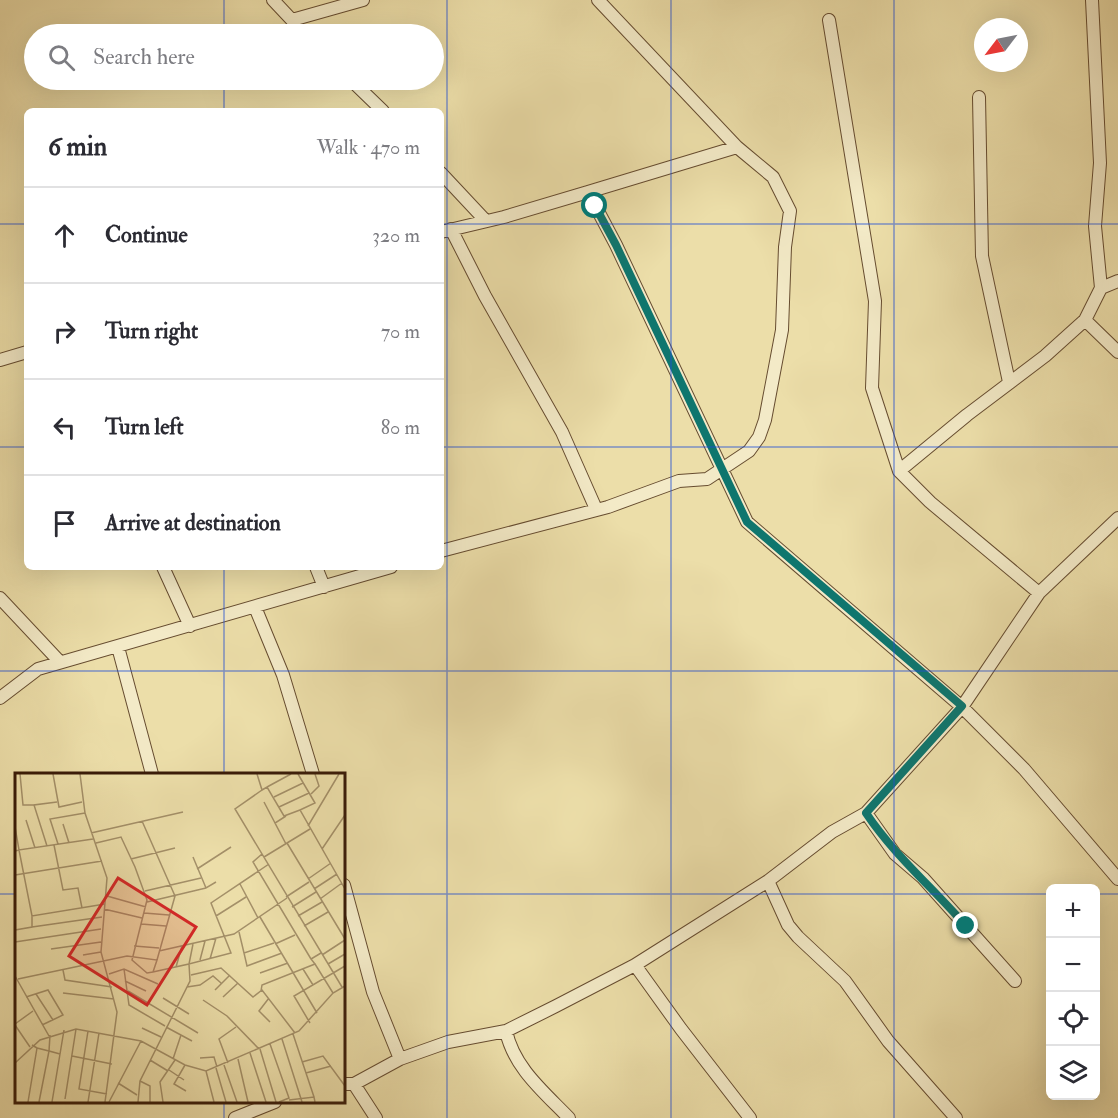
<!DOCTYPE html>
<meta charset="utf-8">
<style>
body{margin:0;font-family:"IM FELL Double Pica",serif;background:#f7f7f7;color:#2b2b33}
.controls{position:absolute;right:18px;bottom:18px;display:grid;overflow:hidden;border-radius:9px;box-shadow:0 6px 24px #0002}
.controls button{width:54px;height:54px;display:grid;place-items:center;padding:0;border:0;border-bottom:2px solid #e1e1e2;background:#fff;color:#2b2b33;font:30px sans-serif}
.compass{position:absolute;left:974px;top:18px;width:54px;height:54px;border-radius:50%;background:#fff;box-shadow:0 6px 24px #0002;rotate:238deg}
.stop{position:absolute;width:18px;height:18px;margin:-14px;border:4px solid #0f766e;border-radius:50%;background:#fff}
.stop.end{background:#0f766e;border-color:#fff;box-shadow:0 2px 6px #0008}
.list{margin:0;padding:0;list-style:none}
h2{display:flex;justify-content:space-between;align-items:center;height:78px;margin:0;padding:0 24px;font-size:26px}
h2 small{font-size:20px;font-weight:400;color:#7c7c81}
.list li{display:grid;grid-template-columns:39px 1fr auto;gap:18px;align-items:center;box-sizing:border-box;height:96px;padding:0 24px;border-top:2px solid #e1e1e2}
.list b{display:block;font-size:22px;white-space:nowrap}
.list em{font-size:20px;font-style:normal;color:#7c7c81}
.icon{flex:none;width:33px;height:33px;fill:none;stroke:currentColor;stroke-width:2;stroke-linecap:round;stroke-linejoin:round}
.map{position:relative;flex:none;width:1118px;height:1118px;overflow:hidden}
.search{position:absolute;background:#fff;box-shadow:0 6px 24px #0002;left:24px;top:24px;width:420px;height:66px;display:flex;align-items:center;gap:15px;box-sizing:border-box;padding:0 21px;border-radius:33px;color:#7c7c81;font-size:22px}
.panel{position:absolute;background:#fff;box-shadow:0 6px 24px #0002;left:24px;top:108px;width:420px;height:462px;border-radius:9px}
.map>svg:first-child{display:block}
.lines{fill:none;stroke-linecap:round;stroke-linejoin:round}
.street-casing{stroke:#664c30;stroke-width:14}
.street{stroke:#f3eac7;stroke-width:12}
.route{stroke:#0f766e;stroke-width:8}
.grid{fill:none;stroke:#1d4ed8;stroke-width:1.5;stroke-opacity:0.55}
.inset-road{fill:none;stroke:#a49069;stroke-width:1.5}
.view{fill:#d62828;fill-opacity:0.15;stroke:#d62828;stroke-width:3}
.inset-edge{fill:none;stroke:#391b08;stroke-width:3}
</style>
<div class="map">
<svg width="1118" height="1118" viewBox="0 0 1118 1118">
<rect width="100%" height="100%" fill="#ecdea9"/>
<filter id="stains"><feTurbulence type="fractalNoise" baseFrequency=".00333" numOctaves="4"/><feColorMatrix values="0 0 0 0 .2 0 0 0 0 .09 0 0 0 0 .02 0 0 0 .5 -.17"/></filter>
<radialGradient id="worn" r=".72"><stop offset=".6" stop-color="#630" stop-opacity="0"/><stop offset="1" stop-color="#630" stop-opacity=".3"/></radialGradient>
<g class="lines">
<!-- street casing -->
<g class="street-casing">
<path id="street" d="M 273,0 L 305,34
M 598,0 L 737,147 L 588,192 L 616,245 L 747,522 L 962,707 L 1024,769 L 1118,879
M 1092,0 L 1100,163 L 1095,226 L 1101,288
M 292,20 L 363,0
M 829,20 L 875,301 L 872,388 L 899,471 L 930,502 L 1039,593
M 351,80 L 383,111
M 979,97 L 982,256 L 1009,382
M 441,173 L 485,220
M 451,229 L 485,296 L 562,432 L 596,509
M 441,232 L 504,217 L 588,192
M 1085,320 L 1118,352
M 0,360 L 27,352
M 899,471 L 967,415 L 1045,356 L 1085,320 L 1101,288 L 1118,281
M 441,551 L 608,507 L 679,481 L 707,479 L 749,451 L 759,437 L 765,420 L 782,330 L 785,247 L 790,211 L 773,177 L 737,147
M 163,567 L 190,626
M 316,567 L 324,587
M 0,598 L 60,662
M 255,607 L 283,675 L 313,774
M 118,647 L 152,774
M 0,698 L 38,669 L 391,567
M 866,813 L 895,854 L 923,878 L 1015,981
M 768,881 L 788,925 L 798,937 L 845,981 L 888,1041 L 956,1118
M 344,885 L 373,992 L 400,1059
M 635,965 L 681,1029 L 750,1118
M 506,1031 C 514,1068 544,1092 569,1118
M 344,1084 L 354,1084 L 400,1059 L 448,1042 L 506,1031 L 556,1006 L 635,965 L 768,881 L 832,832 L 866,813 L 962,707 L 1039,593 L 1118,518
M 354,1084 L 376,1118
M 235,1118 L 275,1102"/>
</g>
<!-- street -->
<use href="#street" class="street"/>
</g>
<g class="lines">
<!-- route -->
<path class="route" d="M 595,206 L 616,245 L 747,522 L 962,706 L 866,813 C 894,855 933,888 966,926"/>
</g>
<!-- grid -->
<path class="grid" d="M 224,0 L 224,34M 447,0 L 447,1118M 671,0 L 671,1118M 894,0 L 894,1118M 224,80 L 224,111M 0,224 L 27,224M 441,224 L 1118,224M 0,447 L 27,447M 441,447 L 1118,447M 224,567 L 224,774M 0,671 L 1118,671M 0,894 L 16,894M 344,894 L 1050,894M 1096,894 L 1118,894M 224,1102 L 224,1118"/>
<!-- overview -->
<g transform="translate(15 773)">
<rect width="330" height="330" fill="#ecdea9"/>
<path class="inset-road" d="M 5,1 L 8,32 L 19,32M 38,1 L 44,34 L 67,29M 65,1 L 70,40 L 92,105 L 86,179 L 102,239 L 90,329M 242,1 L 247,17 L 252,14 L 269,43 L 285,37 L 330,116M 283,1 L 300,30 L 285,37M 252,14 L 276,1M 247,17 L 220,36 L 327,214M 296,21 L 304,13 L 300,1M 259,24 L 288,10M 249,29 L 260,50M 264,34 L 294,20M 271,43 L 260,50 L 271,71M 11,47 L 20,75M 127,48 L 160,123 L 142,187M 48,51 L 54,70M 293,53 L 324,1M 0,54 L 4,77 L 78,66M 76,60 L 168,39M 81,70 L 106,64 L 120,94 L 132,127 L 117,187 L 132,200 L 138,199M 272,70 L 330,166M 43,71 L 35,46 L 70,40M 39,72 L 48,117 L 63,115 L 67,135M 32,73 L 19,32 L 42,29M 307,76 L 330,42M 0,78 L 4,77 L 17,143 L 90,131M 247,81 L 238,89 L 296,186M 178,84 L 191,115 L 201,109M 249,84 L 295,56M 116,86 L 160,75M 182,96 L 216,74M 0,102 L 87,88M 293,106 L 316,90M 225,111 L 243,145M 299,116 L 322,101M 130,118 L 186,105M 92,123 L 131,134M 271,124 L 294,109M 305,126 L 327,110M 132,129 L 191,115M 277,134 L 301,119M 89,136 L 127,145M 129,140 L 154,142M 201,143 L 231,124M 283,143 L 307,129M 245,144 L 302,240M 126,151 L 151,153M 289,153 L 313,139M 17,154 L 87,144M 0,157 L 17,154 L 17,143M 224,159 L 229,180M 0,169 L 86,156M 259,170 L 229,180 L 232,193 L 267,180M 178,171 L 174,191 L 216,180 L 196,130 L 254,91M 260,171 L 280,162M 119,173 L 144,175M 36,176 L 86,169M 144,178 L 219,161 L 272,125M 68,182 L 86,179M 307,182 L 330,167M 195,186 L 201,165M 185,187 L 190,168M 300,191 L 296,186 L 306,180M 313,191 L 330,181M 161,194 L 167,173M 109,196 L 114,232 L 150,253M 288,196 L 298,212M 48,197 L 50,207 L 97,214M 245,200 L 273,190M 94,201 L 109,196 L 143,211M 176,202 L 206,195 L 238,224 L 247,217 L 280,260M 0,203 L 34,263M 3,206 L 112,183 L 142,187 L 138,199 L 174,191 L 175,208 L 125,308 L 123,329M 110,208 L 131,218M 172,214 L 185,212 L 198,203 L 206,210M 200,217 L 215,202M 113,218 L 183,260M 246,218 L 247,212 L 300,191 L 318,220M 48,220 L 99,226M 21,221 L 38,247M 11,224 L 33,217 L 48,242 L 27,252M 208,224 L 223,210M 148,225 L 174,241M 254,225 L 244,238 L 255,249M 188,227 L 212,243 L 244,276M 295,250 L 279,223 L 330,193M 0,251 L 18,238M 0,252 L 15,274M 151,254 L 177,268M 127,255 L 146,264M 73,258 L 64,316 L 92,321M 278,261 L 299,324M 267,266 L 287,329M 255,271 L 274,325 L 264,329M 22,275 L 34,278 L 35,262M 245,276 L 261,329M 235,280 L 251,329M 57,283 L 97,291M 185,285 L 199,284 L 202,294M 158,286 L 166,262M 223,286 L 233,329M 135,287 L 153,298M 287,289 L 308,283 L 330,313M 0,290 L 25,267 L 61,256 L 126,268 L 170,292 L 191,298 L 284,258 L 318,220 L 330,213M 213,290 L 204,266 L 221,254M 170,292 L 159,311 L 171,318M 209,292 L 222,329M 201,295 L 211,329M 154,297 L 169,307M 191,298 L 199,329M 291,300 L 316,293M 125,308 L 135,313 L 135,329M 103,310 L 122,322M 50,326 L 61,256M 274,327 L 299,324 L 300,329M 13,329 L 22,275 L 17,272M 24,329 L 34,278 L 45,281M 37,329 L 49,257M 73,329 L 84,260M 94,329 L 126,268M 148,329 L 145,309 L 160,287"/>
<path class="view" d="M 103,105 L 181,154 L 132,232 L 54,183 Z"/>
<rect width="330" height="330" class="inset-edge"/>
</g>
<rect width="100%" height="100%" filter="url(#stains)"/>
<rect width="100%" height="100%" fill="url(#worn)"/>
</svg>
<div class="controls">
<button>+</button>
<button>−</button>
<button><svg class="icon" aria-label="locate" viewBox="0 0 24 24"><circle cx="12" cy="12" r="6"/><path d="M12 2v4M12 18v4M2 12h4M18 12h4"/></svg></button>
<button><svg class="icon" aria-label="layers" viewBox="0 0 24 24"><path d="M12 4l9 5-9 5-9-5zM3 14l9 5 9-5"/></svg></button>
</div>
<svg class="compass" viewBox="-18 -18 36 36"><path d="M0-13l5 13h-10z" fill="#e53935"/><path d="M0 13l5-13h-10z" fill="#7c7c81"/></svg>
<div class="stop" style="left:595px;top:206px"></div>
<div class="stop end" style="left:966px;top:926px"></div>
<div class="search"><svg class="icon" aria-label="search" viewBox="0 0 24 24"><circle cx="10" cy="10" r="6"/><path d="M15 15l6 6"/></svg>Search here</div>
<section class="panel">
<h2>6 min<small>Walk · 470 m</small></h2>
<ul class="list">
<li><svg class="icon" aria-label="ahead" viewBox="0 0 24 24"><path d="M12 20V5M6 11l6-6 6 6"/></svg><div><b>Continue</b></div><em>320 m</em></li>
<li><svg class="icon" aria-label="right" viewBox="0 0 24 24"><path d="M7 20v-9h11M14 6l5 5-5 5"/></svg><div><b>Turn right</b></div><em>70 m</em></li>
<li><svg class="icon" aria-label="left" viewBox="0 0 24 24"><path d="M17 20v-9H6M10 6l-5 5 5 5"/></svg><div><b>Turn left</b></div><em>80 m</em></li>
<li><svg class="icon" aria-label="arrive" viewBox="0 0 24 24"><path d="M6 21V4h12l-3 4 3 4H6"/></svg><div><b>Arrive at destination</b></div></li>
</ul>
</section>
</div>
